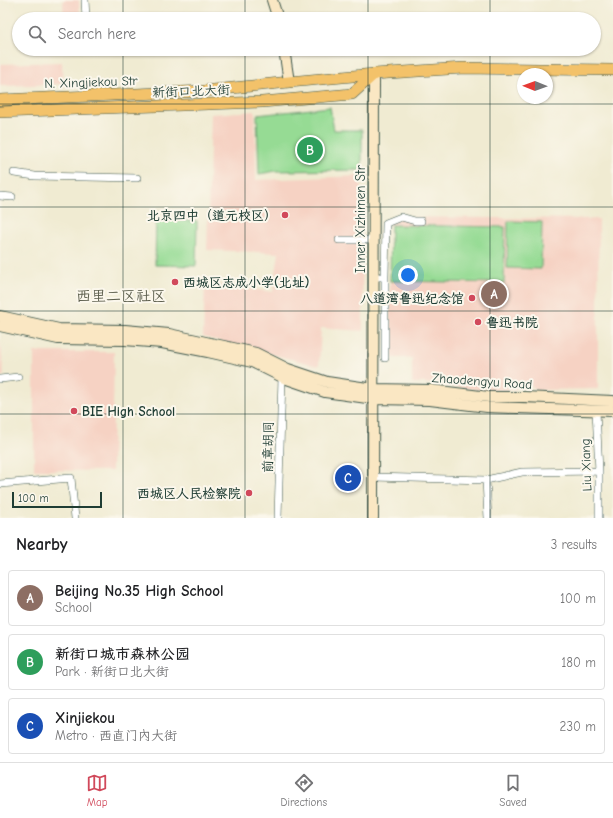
<!DOCTYPE html>
<meta charset="utf-8">
<style>
body{margin:0;font-family:"Comic Neue","LXGW WenKai TC",sans-serif;background:#f6f6f6;color:#202124}
.compass{position:absolute;left:517px;top:68px;width:36px;height:36px;border-radius:50%;background:#fff;box-shadow:0 1px 3px #0004;rotate:271deg}
.scale{position:absolute;left:12px;bottom:10px;width:90px;box-sizing:border-box;padding-left:4px;border:2px solid #1f3d34;border-top:0;font-size:11px;line-height:14px;white-space:nowrap;color:#1f3d34;-webkit-text-stroke:3px #fbf7ec;paint-order:stroke}
.you{position:absolute;left:408px;top:275px;width:14px;height:14px;margin:-10px;border:3px solid #fff;border-radius:50%;background:#1a73e8;box-shadow:0 0 0 6px #1a73e833}
.badge{display:grid;place-items:center;width:26px;height:26px;border-radius:50%;background:#d1495b;color:#fff;font-size:13px;font-weight:700}
.pin{position:absolute;translate:-50% -50%;border:2px solid #fff;box-shadow:0 1px 4px #0006}
.list{margin:0;padding:0;list-style:none}
h2{display:flex;justify-content:space-between;align-items:center;height:52px;margin:0;padding:0 16px;font-size:17px}
h2 small{font-size:13px;font-weight:400;color:#757577}
.list li{display:grid;grid-template-columns:26px 1fr auto;gap:12px;align-items:center;box-sizing:border-box;height:56px;margin:0 8px 8px;padding:0 8px;border:1px solid #e0e0e0;border-radius:4px}
.list b{display:block;font-size:15px;white-space:nowrap}
.list p{margin:0;font-size:13px;white-space:nowrap;color:#757577}
.list em{font-size:13px;font-style:normal;color:#757577}
.icon{flex:none;width:22px;height:22px;fill:none;stroke:currentColor;stroke-width:2;stroke-linecap:round;stroke-linejoin:round}
.map{position:relative;flex:none;width:613px;height:518px;overflow:hidden}
.search{position:absolute;background:#fff;box-shadow:0 1px 3px #0004;left:12px;right:12px;top:12px;height:44px;display:flex;align-items:center;gap:10px;box-sizing:border-box;padding:0 14px;border-radius:22px;color:#757577;font-size:15px}
.sheet{height:244px;background:#fff}
nav{display:flex;justify-content:space-around;align-items:center;box-sizing:border-box;height:56px;border-top:1px solid #e0e0e0;background:#fff;font-size:11px;color:#757577}
nav a{display:grid;justify-items:center;gap:2px}
nav .on{color:#d1495b}
.map>svg:first-child{display:block}
.built{fill:#f6d2c3}
.green{fill:#96db94;stroke:#5a8c64}
.lines{fill:none;stroke-linecap:round;stroke-linejoin:round}
.street-casing{stroke:#3e574c;stroke-width:8}
.secondary-casing{stroke:#3e574c;stroke-width:12}
.primary-casing{stroke:#3e574c;stroke-width:12}
.street{stroke:#fff;stroke-width:7}
.secondary{stroke:#fae7c3;stroke-width:10}
.primary{stroke:#f3c26a;stroke-width:11}
.grid{fill:none;stroke:#1f3d34;stroke-width:1;stroke-opacity:0.55}
.poi-dot{fill:#d1495b;stroke:#fbf7ec;stroke-width:1.5}
.labels{text-anchor:middle;dominant-baseline:central;stroke-width:4;stroke-linejoin:round;paint-order:stroke}
.street-label{font-size:13px;fill:#1f3d34;stroke:#fbf7ec}
.poi-label{font-size:13px;font-weight:bold;fill:#1f3d34;stroke:#fbf7ec;text-anchor:end}
.quarter-label{font-size:15px;fill:#5c5e4d;stroke:#fbf7ec}
</style>
<div class="map">
<svg width="613" height="518" viewBox="0 0 613 518">
<rect width="100%" height="100%" fill="#fbf7ec"/>
<filter id="ink" filterUnits="userSpaceOnUse"><feTurbulence type="fractalNoise" baseFrequency=".025" numOctaves="2"/><feDisplacementMap in="SourceGraphic" scale="8" xChannelSelector="R" yChannelSelector="G"/><feConvolveMatrix kernelMatrix="1 2 1 2 8 2 1 2 1" color-interpolation-filters="sRGB"/></filter>
<filter id="wash" filterUnits="userSpaceOnUse"><feTurbulence type="fractalNoise" baseFrequency=".012" numOctaves="4" result="noise"/><feDisplacementMap in="SourceGraphic" scale="16" xChannelSelector="R" yChannelSelector="G"/><feGaussianBlur stdDeviation="0.9" result="paint"/><feColorMatrix in="noise" values="0 0 0 0 0 0 0 0 0 0 0 0 0 0 0 0 0 1.4 0 .05"/><feComposite in="paint" operator="in"/></filter>
<g filter="url(#wash)">
<rect width="100%" height="100%" fill="#f0ebd2"/>
<!-- built -->
<path class="built" d="M 63,0 L 79,0 L 80,19 L 64,19 Z
M 62,62 L 63,84 L 0,86 L 0,64 Z
M 255,111 L 256,180 L 361,176 L 363,331 L 321,328 L 319,366 L 203,337 L 205,283 L 273,292 L 279,253 L 207,250 L 211,114 Z
M 391,217 L 599,219 L 598,311 L 598,389 L 536,390 L 531,385 L 519,385 L 515,390 L 482,390 L 424,383 L 412,383 L 412,358 L 389,358 Z
M 0,339 L 4,376 L 0,376 Z
M 34,352 L 114,352 L 112,471 L 34,470 Z"/>
<!-- green -->
<path class="green" d="M 330,107 L 334,130 L 362,130 L 362,170 L 276,171 L 259,174 L 257,115 Z
M 156,220 L 197,221 L 196,266 L 155,265 Z
M 508,221 L 542,222 L 541,269 L 507,268 Z
M 391,225 L 505,227 L 504,283 L 390,281 Z"/>
</g>
<g filter="url(#ink)">
<g class="lines">
<!-- street casing -->
<g class="street-casing">
<path id="street" d="M 85,0 L 86,19
M 14,173 L 35,176 L 137,178
M 0,196 L 12,197
M 339,240 L 373,240
M 373,277 L 385,277 L 385,358
M 385,277 L 386,223 L 401,217 L 415,221 L 421,221
M 0,379 L 18,377
M 596,411 L 599,471 L 599,518
M 373,477 L 486,480 L 522,472 L 599,471
M 486,480 L 488,518
M 0,484 L 71,478 L 75,518
M 278,518 L 282,377"/>
</g>
<!-- secondary casing -->
<g class="secondary-casing">
<path id="secondary" d="M 272,0 L 278,19
M 284,49 L 289,82
M 0,316 L 59,329 L 125,330 L 169,334 L 256,353 L 288,369 L 327,382 L 374,389 L 431,390 L 489,397 L 524,397 L 613,401
M 0,326 L 58,339 L 125,340 L 162,343 L 208,352 L 252,362 L 284,378 L 325,392 L 374,399 L 430,400 L 487,407 L 613,411
M 373,518 L 374,74"/>
</g>
<!-- primary casing -->
<g class="primary-casing">
<path id="primary" d="M 0,100 L 204,91 L 289,82 L 374,74 L 463,68 L 613,70
M 0,112 L 262,102 L 352,94 L 374,74"/>
</g>
<!-- street -->
<use href="#street" class="street"/>
<!-- secondary -->
<use href="#secondary" class="secondary"/>
<!-- primary -->
<use href="#primary" class="primary"/>
</g>
</g>
<!-- grid -->
<path class="grid" d="M 123,0 L 123,19M 245,0 L 245,19M 368,0 L 368,19M 490,0 L 490,19M 123,49 L 123,518M 245,49 L 245,518M 368,49 L 368,518M 490,49 L 490,518M 0,104 L 613,104M 0,207 L 613,207M 0,311 L 613,311M 0,414 L 613,414"/>
<!-- markers -->
<g class="poi-dot">
<circle cx="285" cy="215" r="4"/>
<circle cx="175" cy="282" r="4"/>
<circle cx="472" cy="298" r="4"/>
<circle cx="478" cy="322" r="4"/>
<circle cx="74" cy="411" r="4"/>
<circle cx="249" cy="493" r="4"/>
</g>
<g class="labels">
<!-- street labels -->
<g class="street-label">
<text transform="translate(91 82) rotate(-2)">N. Xingjiekou Str</text>
<text transform="translate(191 91) rotate(-2)">新街口北大街</text>
<text transform="translate(360 219) rotate(-90)">Inner Xizhimen Str</text>
<text transform="translate(482 381) rotate(4)">Zhaodengyu Road</text>
<text transform="translate(268 447) rotate(-89)">前章胡同</text>
<text transform="translate(586 465) rotate(-92)">Liu Xiang</text>
</g>
<!-- poi labels -->
<g class="poi-label">
<text x="277" y="215">北京四中（道元校区）</text>
<text x="183" y="282" text-anchor="start">西城区志成小学(北址)</text>
<text x="464" y="298">八道湾鲁迅纪念馆</text>
<text x="486" y="322" text-anchor="start">鲁迅书院</text>
<text x="82" y="411" text-anchor="start">BIE High School</text>
<text x="241" y="493">西城区人民检察院</text>
</g>
<!-- quarter labels -->
<g class="quarter-label">
<text x="121" y="296">西里二区社区</text>
</g>
</g>
</svg>
<svg class="compass" viewBox="-18 -18 36 36"><path d="M0-13l5 13h-10z" fill="#e53935"/><path d="M0 13l5-13h-10z" fill="#757577"/></svg>
<div class="scale">100 m</div>
<div class="you"></div>
<div class="pin badge" style="left:494px;top:294px;background:#8d6e63">A</div>
<div class="pin badge" style="left:310px;top:150px;background:#2e9e5b">B</div>
<div class="pin badge" style="left:348px;top:478px;background:#1a4fb4">C</div>
<div class="search"><svg class="icon" aria-label="search" viewBox="0 0 24 24"><circle cx="10" cy="10" r="6"/><path d="M15 15l6 6"/></svg>Search here</div>
</div>
<section class="sheet">
<h2>Nearby<small>3 results</small></h2>
<ul class="list">
<li><span class="badge" style="background:#8d6e63">A</span><div><b>Beijing No.35 High School</b><p>School</p></div><em>100 m</em></li>
<li><span class="badge" style="background:#2e9e5b">B</span><div><b>新街口城市森林公园</b><p>Park · 新街口北大街</p></div><em>180 m</em></li>
<li><span class="badge" style="background:#1a4fb4">C</span><div><b>Xinjiekou</b><p>Metro · 西直门内大街</p></div><em>230 m</em></li>
</ul>
</section>
<nav>
<a class="on"><svg class="icon" aria-label="map" viewBox="0 0 24 24"><path d="M3 6l6-2 6 2 6-2v14l-6 2-6-2-6 2zM9 4v14M15 6v14"/></svg>Map</a>
<a><svg class="icon" aria-label="directions" viewBox="0 0 24 24"><path d="M12 3l9 9-9 9-9-9zM9 14v-3h6M13 9l2 2-2 2"/></svg>Directions</a>
<a><svg class="icon" aria-label="saved" viewBox="0 0 24 24"><path d="M7 4h10v16l-5-4-5 4z"/></svg>Saved</a>
</nav>
